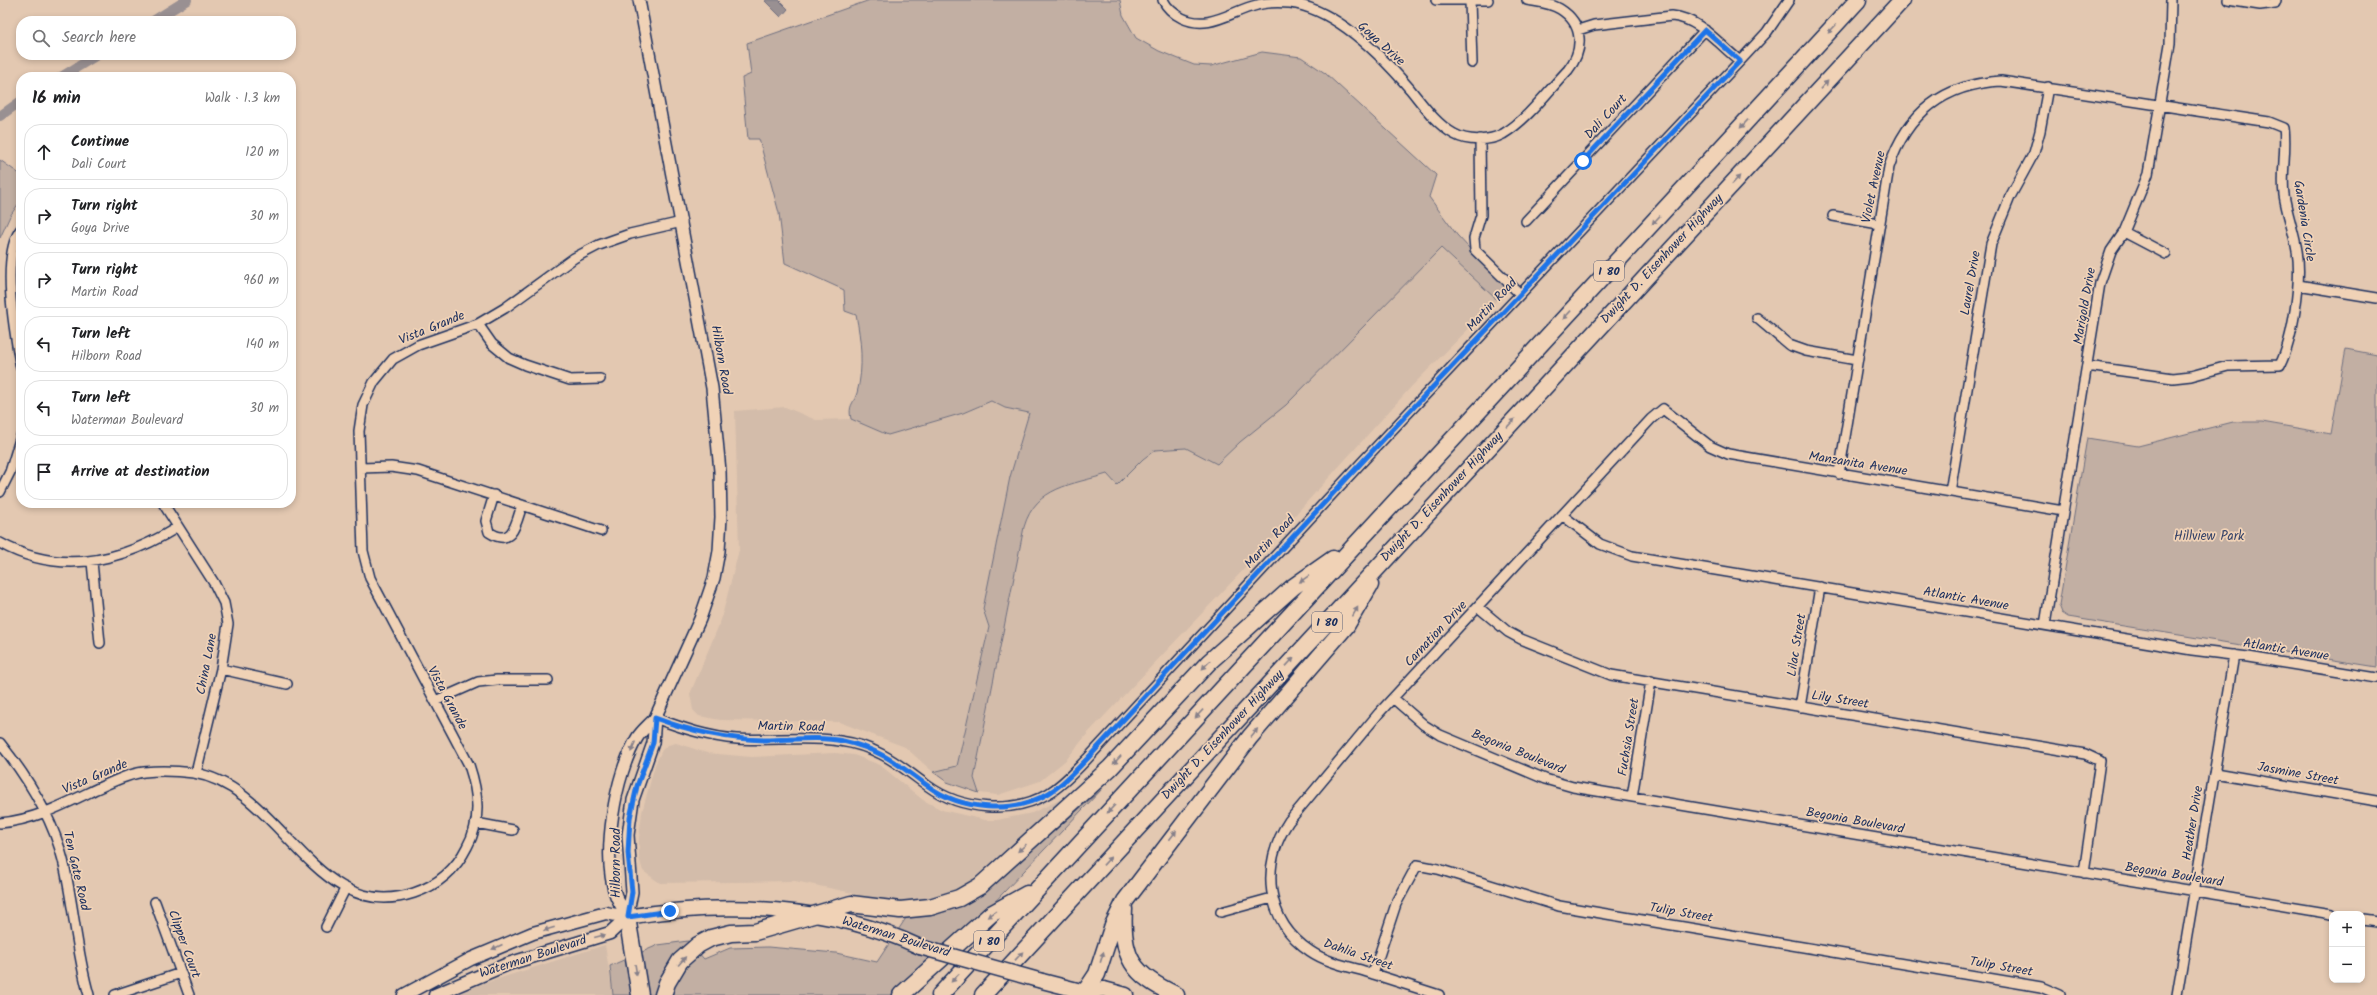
<!DOCTYPE html>
<meta charset="utf-8">
<style>
body{margin:0;font-family:Kalam,sans-serif;background:#f2f2f2;color:#202124}
.controls{position:absolute;right:12px;bottom:12px;display:grid;overflow:hidden;border-radius:8px;box-shadow:0 2px 6px #0003}
.controls button{width:36px;height:36px;display:grid;place-items:center;padding:0;border:0;border-bottom:1px solid #e0e0e0;background:#fff;color:#202124;font:20px sans-serif}
.stop{position:absolute;width:12px;height:12px;margin:-9px;border:3px solid #1a73e8;border-radius:50%;background:#fff}
.stop.end{background:#1a73e8;border-color:#fff;box-shadow:0 1px 4px #0008}
.list{margin:0;padding:0;list-style:none}
h2{display:flex;justify-content:space-between;align-items:center;height:52px;margin:0;padding:0 16px;font-size:17px}
h2 small{font-size:13px;font-weight:400;color:#757577}
.list li{display:grid;grid-template-columns:26px 1fr auto;gap:12px;align-items:center;box-sizing:border-box;height:56px;margin:0 8px 8px;padding:0 8px;border:1px solid #e0e0e0;border-radius:16px}
.list b{display:block;font-size:15px;white-space:nowrap}
.list p{margin:0;font-size:13px;white-space:nowrap;color:#757577}
.list em{font-size:13px;font-style:normal;color:#757577}
.icon{flex:none;width:22px;height:22px;fill:none;stroke:currentColor;stroke-width:2;stroke-linecap:round;stroke-linejoin:round}
.map{position:relative;flex:none;width:2377px;height:995px;overflow:hidden}
.search{position:absolute;background:#fff;box-shadow:0 2px 6px #0003;left:16px;top:16px;width:280px;height:44px;display:flex;align-items:center;gap:10px;box-sizing:border-box;padding:0 14px;border-radius:16px;color:#757577;font-size:15px}
.panel{position:absolute;background:#fff;box-shadow:0 2px 6px #0003;left:16px;top:72px;width:280px;height:436px;border-radius:16px}
.map>svg:first-child{display:block}
.built{fill:#d3bcaa}
.green{fill:#c2afa3;stroke:#6e6f80}
.water{fill:#999092;stroke:#67697d}
.lines{fill:none;stroke-linecap:round;stroke-linejoin:round}
.canal{stroke:#999092;stroke-width:10}
.minor-casing{stroke:#1b2f5e;stroke-width:12}
.tertiary-casing{stroke:#1b2f5e;stroke-width:14}
.secondary-casing{stroke:#1b2f5e;stroke-width:15}
.primary-casing{stroke:#1b2f5e;stroke-width:17}
.motorway-casing{stroke:#1b2f5e;stroke-width:19}
.minor{stroke:#f0d2b6;stroke-width:9}
.tertiary{stroke:#f0d2b6;stroke-width:11}
.secondary{stroke:#f0d2b6;stroke-width:12}
.primary{stroke:#f0d2b6;stroke-width:14}
.motorway{stroke:#f0d2b6;stroke-width:16}
.primary-bridge-casing{stroke:#1b2f5e;stroke-width:17;stroke-linecap:butt}
.primary-bridge{stroke:#f0d2b6;stroke-width:14}
.oneway{fill:#86808a}
.route{stroke:#1a73e8;stroke-width:5}
.labels{text-anchor:middle;dominant-baseline:central;stroke-width:3.5;stroke-linejoin:round;paint-order:stroke}
.shield{fill:#f0d2b6;stroke:#5b6078;stroke-width:1}
.shield-label{font-size:12px;font-weight:bold;fill:#1b2f5e}
.street-label{font-size:13px;fill:#1b2f5e;stroke:#f0d2b6}
.park-label{font-size:13px;fill:#344268;stroke:#f0d2b6}
</style>
<div class="map">
<svg width="2377" height="995" viewBox="0 0 2377 995">
<rect width="100%" height="100%" fill="#e3c8b1"/>
<filter id="ink" filterUnits="userSpaceOnUse"><feTurbulence type="fractalNoise" baseFrequency=".025" numOctaves="2"/><feDisplacementMap in="SourceGraphic" scale="8" xChannelSelector="R" yChannelSelector="G"/><feConvolveMatrix kernelMatrix="1 2 1 2 8 2 1 2 1" color-interpolation-filters="sRGB"/></filter>
<g filter="url(#ink)">
<!-- built -->
<path class="built" d="M 1441,248 L 1497,300 L 1411,387 L 1286,525 L 1088,733 L 1066,760 L 1040,781 L 998,795 L 979,793 L 974,778 L 1024,527 L 1028,514 L 1037,500 L 1052,490 L 1107,474 L 1117,485 L 1143,459 L 1155,450 L 1186,448 L 1217,464 Z
M 991,401 L 1005,408 L 1029,412 L 983,609 L 989,627 L 957,766 L 933,772 L 905,747 L 839,722 L 720,720 L 699,716 L 693,710 L 690,694 L 721,620 L 739,550 L 735,411 L 785,407 L 816,420 L 851,419 L 888,435 L 963,413 Z
M 676,743 L 707,753 L 751,757 L 835,753 L 854,755 L 880,765 L 923,800 L 942,810 L 985,820 L 997,820 L 1032,813 L 1068,796 L 970,881 L 956,889 L 934,897 L 910,902 L 877,900 L 848,892 L 795,881 L 660,883 L 643,871 L 639,858 L 639,838 L 642,812 L 655,765 L 662,750 L 668,745 Z
M 605,945 L 613,995 L 447,995 Z"/>
<!-- green -->
<path class="green" d="M 870,0 L 1120,0 L 1123,15 L 1136,38 L 1159,51 L 1194,65 L 1211,66 L 1262,52 L 1301,57 L 1325,73 L 1436,175 L 1429,197 L 1457,235 L 1506,288 L 1497,300 L 1441,248 L 1286,405 L 1240,442 L 1217,464 L 1186,448 L 1155,450 L 1143,459 L 1117,485 L 1107,474 C 1072,485 1036,486 1024,527 L 974,778 L 979,793 L 947,782 L 933,772 L 957,766 L 989,627 L 983,609 L 1010,477 L 1029,413 L 1005,408 L 991,401 L 963,413 L 888,435 L 851,419 C 848,405 853,405 857,393 C 864,368 861,339 856,315 L 845,311 L 844,290 L 785,263 L 779,213 L 759,139 L 748,139 L 742,78 L 751,74 L 747,43 Z
M 0,160 L 21,175 L 21,200 L 10,216 L 0,238 Z
M 2346,349 L 2377,355 L 2377,667 L 2068,617 L 2062,613 L 2059,605 L 2087,438 L 2138,446 L 2233,422 L 2262,422 L 2331,434 Z
M 1103,788 L 906,995 L 613,995 L 610,966 L 658,945 L 688,941 L 704,959 L 730,948 L 768,947 L 836,953 L 877,962 L 906,918 L 935,915 L 984,893 Z"/>
<!-- water -->
<path class="water" d="M 766,0 L 779,0 L 788,9 L 781,17 L 765,1 Z"/>
<g class="lines">
<!-- canal -->
<path class="canal" d="M 153,21 L 187,0
M 61,77 L 97,55
M 0,116 L 21,101"/>
<!-- minor casing -->
<g class="minor-casing">
<path id="minor" d="M 1163,0 C 1167,8 1174,14 1182,18 C 1209,31 1231,11 1257,5 C 1267,2 1279,2 1290,3 C 1336,9 1381,55 1410,89 C 1423,105 1436,124 1454,134 C 1468,142 1490,141 1503,134 C 1528,119 1548,91 1568,70 C 1584,50 1584,24 1560,9 C 1551,3 1538,2 1527,0
M 1436,0 L 1488,0
M 2228,0 L 2260,5 L 2275,3 L 2276,0
M 1470,1 L 1472,63
M 1578,30 L 1594,25 L 1672,16 C 1701,19 1718,44 1740,61
M 1480,139 L 1481,215 L 1474,238 L 1475,250 L 1520,294
M 1833,216 L 1879,224
M 1526,221 L 1705,30
M 21,229 C 0,255 15,335 21,368
M 2124,232 L 2166,254
M 2298,285 L 2377,298
M 1757,318 L 1789,345 L 1806,351 L 1857,360
M 478,324 L 492,344 L 509,358 L 525,365 L 570,380 L 600,379
M 361,468 L 391,467 L 418,471 L 601,531
M 1839,474 L 1889,167 C 1907,113 1944,84 2001,81 L 2269,122 L 2284,128 C 2287,150 2281,172 2284,195 C 2287,214 2294,232 2297,251 C 2302,280 2293,339 2280,365 L 2228,366 L 2191,376 L 2173,378 L 2087,366
M 0,492 L 10,472 L 21,436
M 1950,492 L 1991,244 L 2010,197 L 2034,153 L 2040,131 L 2048,87
M 494,495 L 486,521 L 489,532 C 513,548 516,523 522,505
M 163,503 L 214,583 L 224,603 L 228,624 L 221,669 L 196,773
M 1562,515 L 1600,544 L 1632,556 L 2192,650 L 2248,657 L 2377,678
M 0,543 C 61,577 123,561 178,527
M 92,562 L 100,643
M 1478,607 L 1508,632 L 1521,639 L 1611,675 L 2085,754 L 2100,761 L 2084,873
M 2045,625 L 2100,283 L 2111,251 L 2124,232 L 2148,174 L 2170,44 L 2171,0
M 221,669 L 287,684
M 1393,698 L 1424,725 L 1440,735 L 1545,779 L 1573,787 L 2332,914
M 435,701 L 478,682 L 497,680 L 548,680
M 1800,707 L 1820,587
M 655,718 C 682,728 709,737 737,739 C 771,741 807,736 840,741 C 878,746 899,765 928,786 C 961,810 1013,815 1049,793 C 1064,784 1075,771 1087,759 L 1363,461 L 1740,61 L 1767,32 L 1789,0
M 0,743 C 28,778 52,816 63,860 C 74,905 76,951 89,995
M 2215,773 L 2377,801
M 1632,797 L 1651,681
M 0,823 C 34,820 63,805 94,790 C 110,783 127,774 144,772 C 161,770 178,771 194,773 C 282,787 314,926 414,893 C 438,885 456,869 467,847 C 482,820 478,792 469,765 L 370,578 L 363,551 L 359,431 L 363,405 L 374,382 L 393,359 L 418,345 L 478,324 L 505,308 L 574,258 L 599,245 L 630,234 L 682,222
M 476,823 L 513,830
M 155,902 L 189,995
M 1221,912 L 1272,898
M 2362,920 L 2377,922
M 326,927 L 345,889
M 1373,974 L 1396,904 L 1417,865 L 1438,869 L 1559,906 L 2041,987 L 2060,995
M 115,995 L 181,973
M 1439,995 C 1414,987 1389,979 1364,971 C 1346,966 1326,962 1310,951 C 1265,921 1260,864 1289,821 L 1379,713 L 1651,419 L 1663,409 L 1710,446 L 1728,454 L 2063,511
M 2177,995 L 2234,655"/>
</g>
<!-- tertiary casing -->
<g class="tertiary-casing">
<path id="tertiary" d="M 627,917 L 632,892 L 628,835 L 633,800 L 653,743 L 655,718 L 700,619 L 714,578 L 719,551 L 721,517 L 720,471 L 712,388 L 639,0
M 627,917 C 624,910 619,903 616,896 C 601,856 615,774 637,738 C 641,731 650,724 655,718"/>
</g>
<!-- secondary casing -->
<g class="secondary-casing">
<path id="secondary" d="M 404,995 L 471,959 L 533,933 L 606,913 L 627,917
M 435,995 L 508,964 L 610,933 L 627,917"/>
</g>
<!-- primary casing -->
<g class="primary-casing">
<path id="primary" d="M 627,917 C 724,901 831,905 920,947
M 1042,981 L 1085,992 L 1104,989 L 1126,995"/>
</g>
<!-- motorway casing -->
<g class="motorway-casing">
<path id="motorway" d="M 1124,909 C 1121,957 1132,975 1176,995
M 627,917 L 640,995
M 663,995 L 667,983 L 680,961 L 698,945 L 711,938 L 731,933 L 755,932 L 851,904 L 900,910 L 930,907 L 959,898 L 980,886 L 1110,768 L 1209,662 L 1293,587 L 1333,559
M 901,995 L 991,914 L 1027,894
M 940,995 L 1858,0
M 983,995 L 1902,0
M 1083,995 L 1097,974 L 1113,925 L 1125,901 L 1250,737 L 1346,626 L 1370,585"/>
</g>
<!-- minor -->
<use href="#minor" class="minor"/>
<!-- tertiary -->
<use href="#tertiary" class="tertiary"/>
<!-- secondary -->
<use href="#secondary" class="secondary"/>
<!-- primary -->
<use href="#primary" class="primary"/>
<!-- motorway -->
<use href="#motorway" class="motorway"/>
<!-- primary-bridge casing -->
<g class="primary-bridge-casing">
<path id="primary-bridge" d="M 920,947 L 1042,981"/>
</g>
<!-- primary-bridge -->
<use href="#primary-bridge" class="primary-bridge"/>
</g>
<!-- one-way arrows -->
<defs><path id="oneway-solid" d="M-6-.8H1V-3.2L6.5 0L1 3.2V.8H-6Z"/></defs>
<g class="oneway">
<use href="#oneway-solid" transform="translate(1832 29) rotate(133)"/>
<use href="#oneway-solid" transform="translate(1824 85) rotate(-47)"/>
<use href="#oneway-solid" transform="translate(1744 124) rotate(133)"/>
<use href="#oneway-solid" transform="translate(1736 180) rotate(-47)"/>
<use href="#oneway-solid" transform="translate(1656 220) rotate(133)"/>
<use href="#oneway-solid" transform="translate(1567 315) rotate(133)"/>
<use href="#oneway-solid" transform="translate(1511 423) rotate(-47)"/>
<use href="#oneway-solid" transform="translate(1304 579) rotate(145)"/>
<use href="#oneway-solid" transform="translate(1355 612) rotate(-60)"/>
<use href="#oneway-solid" transform="translate(1290 662) rotate(-47)"/>
<use href="#oneway-solid" transform="translate(1206 665) rotate(134)"/>
<use href="#oneway-solid" transform="translate(1199 714) rotate(133)"/>
<use href="#oneway-solid" transform="translate(1254 733) rotate(-50)"/>
<use href="#oneway-solid" transform="translate(633 747) rotate(113)"/>
<use href="#oneway-solid" transform="translate(1117 760) rotate(133)"/>
<use href="#oneway-solid" transform="translate(1111 809) rotate(133)"/>
<use href="#oneway-solid" transform="translate(1173 835) rotate(-53)"/>
<use href="#oneway-solid" transform="translate(1022 848) rotate(138)"/>
<use href="#oneway-solid" transform="translate(1107 861) rotate(-47)"/>
<use href="#oneway-solid" transform="translate(992 914) rotate(146)"/>
<use href="#oneway-solid" transform="translate(549 929) rotate(163)"/>
<use href="#oneway-solid" transform="translate(600 936) rotate(-14)"/>
<use href="#oneway-solid" transform="translate(497 947) rotate(156)"/>
<use href="#oneway-solid" transform="translate(1019 956) rotate(-47)"/>
<use href="#oneway-solid" transform="translate(1102 957) rotate(-73)"/>
<use href="#oneway-solid" transform="translate(682 961) rotate(-49)"/>
<use href="#oneway-solid" transform="translate(636 970) rotate(81)"/>
<use href="#oneway-solid" transform="translate(955 978) rotate(133)"/>
</g>
</g>
<g class="lines" filter="url(#ink)">
<!-- route -->
<path class="route" d="M 670,911 L 628,917 L 632,892 L 628,853 L 630,818 L 637,786 L 653,743 L 655,718 C 692,732 726,739 765,740 C 790,740 818,736 843,741 C 880,749 899,765 928,786 C 961,810 1013,815 1049,793 C 1064,784 1075,771 1087,759 L 1363,461 L 1740,61 L 1705,30 L 1583,161"/>
</g>
<g class="labels">
<!-- shield labels -->
<g class="shield">
<rect x="1594" y="261" width="30" height="20" rx="3"/>
<rect x="1312" y="612" width="30" height="20" rx="3"/>
<rect x="974" y="931" width="30" height="20" rx="3"/>
</g>
<g class="shield-label">
<text x="1609" y="271">I 80</text>
<text x="1327" y="622">I 80</text>
<text x="989" y="941">I 80</text>
</g>
<!-- street labels -->
<g class="street-label">
<text transform="translate(1381 44) rotate(42)">Goya Drive</text>
<text transform="translate(1606 117) rotate(-47)">Dali Court</text>
<text transform="translate(1874 187) rotate(-78)">Violet Avenue</text>
<text transform="translate(2304 221) rotate(81)">Gardenia Circle</text>
<text transform="translate(1662 259) rotate(-47)">Dwight D. Eisenhower Highway</text>
<text transform="translate(1971 283) rotate(-80)">Laurel Drive</text>
<text transform="translate(1492 305) rotate(-47)">Martin Road</text>
<text transform="translate(2085 306) rotate(-80)">Marigold Drive</text>
<text transform="translate(432 328) rotate(-22)">Vista Grande</text>
<text transform="translate(721 360) rotate(80)">Hilborn Road</text>
<text transform="translate(1858 464) rotate(9)">Manzanita Avenue</text>
<text transform="translate(1442 497) rotate(-47)">Dwight D. Eisenhower Highway</text>
<text transform="translate(1270 542) rotate(-47)">Martin Road</text>
<text transform="translate(1966 599) rotate(10)">Atlantic Avenue</text>
<text transform="translate(1436 634) rotate(-47)">Carnation Drive</text>
<text transform="translate(1797 645) rotate(-81)">Lilac Street</text>
<text transform="translate(2286 650) rotate(9)">Atlantic Avenue</text>
<text transform="translate(207 664) rotate(-79)">China Lane</text>
<text transform="translate(447 698) rotate(62)">Vista Grande</text>
<text transform="translate(1840 700) rotate(9)">Lily Street</text>
<text transform="translate(791 727) rotate(1)">Martin Road</text>
<text transform="translate(1223 735) rotate(-47)">Dwight D. Eisenhower Highway</text>
<text transform="translate(1629 737) rotate(-81)">Fuchsia Street</text>
<text transform="translate(1518 752) rotate(22)">Begonia Boulevard</text>
<text transform="translate(2298 774) rotate(10)">Jasmine Street</text>
<text transform="translate(95 777) rotate(-23)">Vista Grande</text>
<text transform="translate(1855 821) rotate(10)">Begonia Boulevard</text>
<text transform="translate(2193 823) rotate(-81)">Heather Drive</text>
<text transform="translate(616 863) rotate(-90)">Hilborn Road</text>
<text transform="translate(76 871) rotate(77)">Ten Gate Road</text>
<text transform="translate(2174 875) rotate(9)">Begonia Boulevard</text>
<text transform="translate(1681 913) rotate(10)">Tulip Street</text>
<text transform="translate(896 937) rotate(17)">Waterman Boulevard</text>
<text transform="translate(184 944) rotate(70)">Clipper Court</text>
<text transform="translate(1358 955) rotate(19)">Dahlia Street</text>
<text transform="translate(533 957) rotate(-18)">Waterman Boulevard</text>
<text transform="translate(2001 967) rotate(10)">Tulip Street</text>
</g>
<!-- park labels -->
<g class="park-label">
<text x="2209" y="536">Hillview Park</text>
</g>
</g>
</svg>
<div class="controls">
<button>+</button>
<button>−</button>
</div>
<div class="stop" style="left:1583px;top:161px"></div>
<div class="stop end" style="left:670px;top:911px"></div>
<div class="search"><svg class="icon" aria-label="search" viewBox="0 0 24 24"><circle cx="10" cy="10" r="6"/><path d="M15 15l6 6"/></svg>Search here</div>
<section class="panel">
<h2>16 min<small>Walk · 1.3 km</small></h2>
<ul class="list">
<li><svg class="icon" aria-label="ahead" viewBox="0 0 24 24"><path d="M12 20V5M6 11l6-6 6 6"/></svg><div><b>Continue</b><p>Dali Court</p></div><em>120 m</em></li>
<li><svg class="icon" aria-label="right" viewBox="0 0 24 24"><path d="M7 20v-9h11M14 6l5 5-5 5"/></svg><div><b>Turn right</b><p>Goya Drive</p></div><em>30 m</em></li>
<li><svg class="icon" aria-label="right" viewBox="0 0 24 24"><path d="M7 20v-9h11M14 6l5 5-5 5"/></svg><div><b>Turn right</b><p>Martin Road</p></div><em>960 m</em></li>
<li><svg class="icon" aria-label="left" viewBox="0 0 24 24"><path d="M17 20v-9H6M10 6l-5 5 5 5"/></svg><div><b>Turn left</b><p>Hilborn Road</p></div><em>140 m</em></li>
<li><svg class="icon" aria-label="left" viewBox="0 0 24 24"><path d="M17 20v-9H6M10 6l-5 5 5 5"/></svg><div><b>Turn left</b><p>Waterman Boulevard</p></div><em>30 m</em></li>
<li><svg class="icon" aria-label="arrive" viewBox="0 0 24 24"><path d="M6 21V4h12l-3 4 3 4H6"/></svg><div><b>Arrive at destination</b></div></li>
</ul>
</section>
</div>
